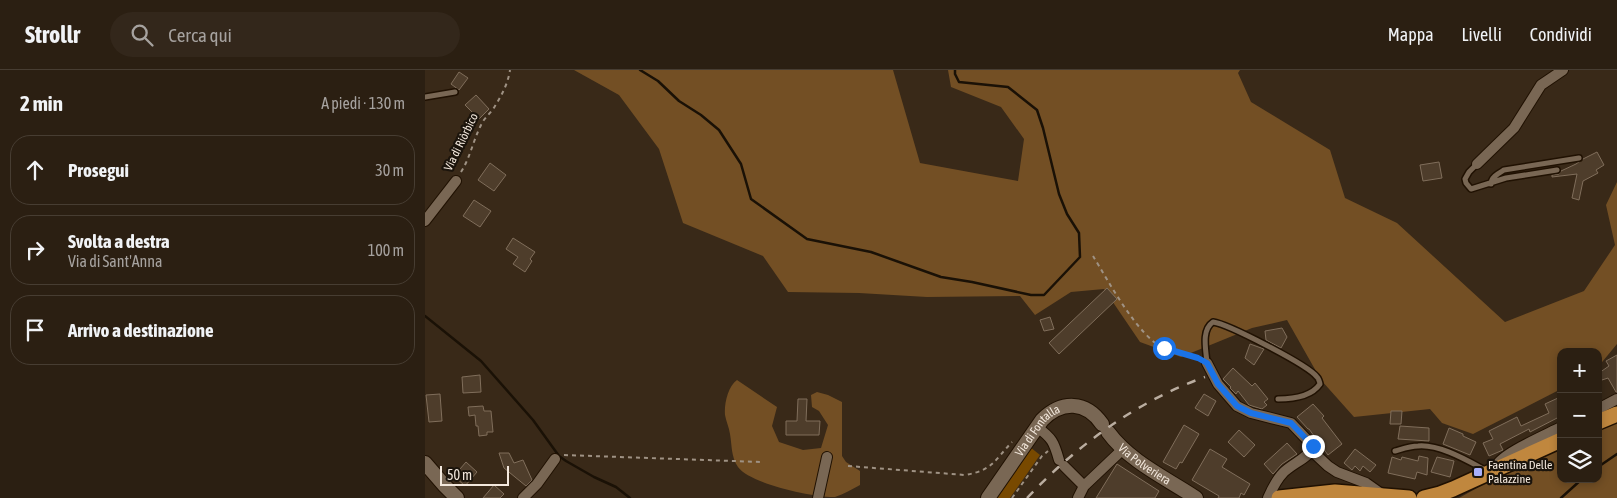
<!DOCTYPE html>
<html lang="it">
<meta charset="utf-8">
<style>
body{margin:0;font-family:"Asap Condensed",sans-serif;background:#33271b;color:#f1f3f6}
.controls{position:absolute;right:15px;bottom:15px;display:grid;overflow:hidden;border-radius:10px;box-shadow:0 2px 8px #0003}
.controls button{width:45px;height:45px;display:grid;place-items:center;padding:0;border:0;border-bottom:1px solid #473d32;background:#2b1f12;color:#f1f3f6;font:25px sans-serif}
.scale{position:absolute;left:15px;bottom:12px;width:69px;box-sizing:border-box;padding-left:5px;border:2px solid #f3e8dd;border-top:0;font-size:14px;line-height:18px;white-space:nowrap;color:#f3e8dd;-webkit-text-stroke:4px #1b140c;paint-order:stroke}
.stop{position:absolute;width:15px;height:15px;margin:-11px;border:4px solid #1a73e8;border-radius:50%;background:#fff}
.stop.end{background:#1a73e8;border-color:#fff;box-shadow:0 1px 5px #0008}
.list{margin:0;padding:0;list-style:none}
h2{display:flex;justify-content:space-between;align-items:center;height:65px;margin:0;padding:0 20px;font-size:21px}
h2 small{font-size:16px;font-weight:400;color:#a6a29f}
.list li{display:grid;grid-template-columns:32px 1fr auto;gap:15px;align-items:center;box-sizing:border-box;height:70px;margin:0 10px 10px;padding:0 10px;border:1px solid #473d32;border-radius:20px}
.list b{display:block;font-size:19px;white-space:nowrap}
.list p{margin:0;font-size:16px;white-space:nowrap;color:#a6a29f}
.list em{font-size:16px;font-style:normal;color:#a6a29f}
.icon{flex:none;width:28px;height:28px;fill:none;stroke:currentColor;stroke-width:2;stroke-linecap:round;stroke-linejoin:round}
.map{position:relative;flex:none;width:1192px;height:428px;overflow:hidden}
header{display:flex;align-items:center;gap:30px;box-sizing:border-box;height:70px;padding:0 25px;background:#2b1f12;border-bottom:1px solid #473d32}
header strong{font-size:24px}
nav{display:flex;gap:28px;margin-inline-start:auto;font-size:18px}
.search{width:350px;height:45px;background:#33271b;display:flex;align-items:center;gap:12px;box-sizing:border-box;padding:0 18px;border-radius:28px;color:#a6a29f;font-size:19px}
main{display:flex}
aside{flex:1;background:#2b1f12}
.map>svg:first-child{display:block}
.green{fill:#784900}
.forest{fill:#734f24}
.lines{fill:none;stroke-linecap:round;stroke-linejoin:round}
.stream{stroke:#1a1106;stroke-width:2.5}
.building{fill:#4e3d2b;stroke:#806e5b}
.lane-casing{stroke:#201102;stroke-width:8}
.street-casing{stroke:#201102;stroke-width:12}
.secondary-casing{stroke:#201102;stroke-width:16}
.primary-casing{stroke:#201102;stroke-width:18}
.path{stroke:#9f9284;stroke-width:2;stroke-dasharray:4 4;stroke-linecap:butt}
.lane{stroke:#796754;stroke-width:5}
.street{stroke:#796754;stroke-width:10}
.secondary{stroke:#796754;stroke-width:14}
.primary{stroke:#c0873e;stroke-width:15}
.rail{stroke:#baada0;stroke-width:2.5;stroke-dasharray:9 9;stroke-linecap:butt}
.route{stroke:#1a73e8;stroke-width:6}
.poi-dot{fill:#a8b0fc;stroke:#1b140c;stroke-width:2}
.labels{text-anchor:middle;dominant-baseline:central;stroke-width:4.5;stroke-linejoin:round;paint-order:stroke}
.street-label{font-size:12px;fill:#f3e8dd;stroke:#1b140c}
.poi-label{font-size:12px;fill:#f3e8dd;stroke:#1b140c;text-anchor:start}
</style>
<header>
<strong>Strollr</strong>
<div class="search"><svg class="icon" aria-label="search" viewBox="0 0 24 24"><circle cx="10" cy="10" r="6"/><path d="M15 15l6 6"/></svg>Cerca qui</div>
<nav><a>Mappa</a><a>Livelli</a><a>Condividi</a></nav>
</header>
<main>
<aside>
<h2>2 min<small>A piedi · 130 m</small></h2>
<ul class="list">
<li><svg class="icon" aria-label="ahead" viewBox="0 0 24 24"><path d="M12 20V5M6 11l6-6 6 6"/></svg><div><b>Prosegui</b></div><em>30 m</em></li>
<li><svg class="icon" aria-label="right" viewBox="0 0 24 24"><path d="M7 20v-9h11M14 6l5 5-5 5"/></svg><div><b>Svolta a destra</b><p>Via di Sant'Anna</p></div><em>100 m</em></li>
<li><svg class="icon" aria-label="arrive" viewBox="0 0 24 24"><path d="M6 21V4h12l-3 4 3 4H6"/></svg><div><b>Arrivo a destinazione</b></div></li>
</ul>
</aside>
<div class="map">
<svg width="1192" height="428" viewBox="0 0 1192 428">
<rect width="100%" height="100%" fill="#392918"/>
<!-- green -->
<path class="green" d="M 605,377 L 615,385 L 585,428 L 569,428 Z"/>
<!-- forest -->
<path class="forest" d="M 149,0 L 468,0 L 495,93 L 593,111 L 599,69 L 576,37 L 526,17 L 523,0 L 815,0 L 813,3 L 826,32 L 905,80 L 920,128 L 972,153 L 1080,252 L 1159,221 L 1190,175 L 1181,135 L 1192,112 L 1192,274 L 1173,297 L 1173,282 L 1136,282 L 1136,319 L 1048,364 L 1017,353 L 1005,339 L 929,347 L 896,310 L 862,250 L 827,258 L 756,287 L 715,272 L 679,219 L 646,222 L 610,245 L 595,226 L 502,227 L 434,223 L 363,222 L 338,186 L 258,153 L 234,79 L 194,25 Z
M 312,310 L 352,337 L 347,356 L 354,372 L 378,380 L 396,378 L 403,355 L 394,341 L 387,337 L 386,325 L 392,322 L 403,325 L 417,332 L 417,386 L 421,392 L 435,401 L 435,415 C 427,419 419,424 410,427 C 390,428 325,414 313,397 C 306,387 307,375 305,364 C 304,357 301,351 300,345 C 299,334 303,316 312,310 Z
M 1192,348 L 1192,428 L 1034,428 L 1079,403 L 1136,375 L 1136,409 L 1173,409 L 1173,357 Z"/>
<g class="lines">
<!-- stream -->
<path class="stream" d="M 215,0 L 233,11 L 254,31 L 276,45 L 294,60 L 316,94 L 326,129 L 382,169 L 446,182 L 516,207 L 547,212 L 606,225 L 619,225 L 655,187 L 654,163 L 642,144 L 634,124 L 618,58 L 612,40 L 583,17 L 534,12 L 530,4 L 530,0
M 0,246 L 56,291 L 108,350 L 134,386 L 141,391 L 169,407 L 191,417 L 205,428
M 1173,397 L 1192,384
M 1136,428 L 1157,409"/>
</g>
<!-- building -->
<path class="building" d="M 34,2 L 43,8 L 34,20 L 26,14 Z
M 51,25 L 64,39 L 54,49 L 40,35 Z
M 1172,82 L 1179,95 L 1171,100 L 1173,103 L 1158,111 L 1154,130 L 1147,128 L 1152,104 L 1127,107 L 1127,105 L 1134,104 L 1136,101 L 1151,94 L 1158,89 Z
M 1014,92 L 1017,108 L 998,111 L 995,95 Z
M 65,93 L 81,105 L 69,121 L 53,110 Z
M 49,130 L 66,141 L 55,157 L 38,146 Z
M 88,168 L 110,182 L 105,189 L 107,191 L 100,202 L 88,194 L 93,187 L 81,179 Z
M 682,218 L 692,229 L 634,284 L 624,273 Z
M 625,247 L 629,259 L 619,261 L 615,250 Z
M 857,258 L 862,267 L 856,278 L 841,270 L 840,261 Z
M 825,274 L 839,279 L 829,295 L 820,288 Z
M 1192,285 L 1192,322 L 1191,322 L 1183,308 L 1177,310 L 1174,303 L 1184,296 L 1181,291 Z
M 808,298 L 827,316 L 830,313 L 843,329 L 839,332 L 842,335 L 837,339 L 824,335 L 813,321 L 811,324 L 805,318 L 806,317 L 798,309 Z
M 55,305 L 56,322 L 38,323 L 37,307 Z
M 15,324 L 17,351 L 4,352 L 1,325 Z
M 779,324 L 791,331 L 783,346 L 770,338 Z
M 1133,328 L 1136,333 L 1136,346 L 1105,362 L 1104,359 L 1075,374 L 1078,380 L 1064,386 L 1058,373 L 1068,369 L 1064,361 L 1092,347 L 1096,356 L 1124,343 L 1120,334 Z
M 373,329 L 382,329 L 381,351 L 395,351 L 394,365 L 361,365 L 361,351 L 372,351 Z
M 888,334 L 899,346 L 897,348 L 917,374 L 903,385 L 884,359 L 883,359 L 872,347 Z
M 58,336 L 59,341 L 66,341 L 68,362 L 62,362 L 62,365 L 54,366 L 53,356 L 51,356 L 50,345 L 44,346 L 43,337 Z
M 966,341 L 977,341 L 976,354 L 965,354 Z
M 759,355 L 774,364 L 757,393 L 755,392 L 751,399 L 738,392 Z
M 975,356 L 1004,358 L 1004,371 L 973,369 Z
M 1024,358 L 1038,364 L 1038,366 L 1051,372 L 1045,385 L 1018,374 Z
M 814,360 L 830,375 L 819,387 L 803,372 Z
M 862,373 L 872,384 L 857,394 L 848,404 L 839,394 Z
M 785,379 L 802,389 L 797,397 L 825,414 L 819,425 L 816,423 L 814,428 L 793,428 L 794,426 L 767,410 Z
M 930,379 L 951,395 L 945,402 L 938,396 L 935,401 L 930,396 L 927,400 L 919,393 Z
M 74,383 L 84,383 L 89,393 L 98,390 L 107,410 L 101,416 L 79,398 Z
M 994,386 L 1003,388 L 1002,405 L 992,402 L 990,409 L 963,403 L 967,387 L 976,390 L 977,387 L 993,391 Z
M 1012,387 L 1029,391 L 1025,407 L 1006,402 Z
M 41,392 L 52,402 L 40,416 L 29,406 Z
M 692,394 L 734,421 L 730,428 L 671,428 Z
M 69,415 L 79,424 L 75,428 L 58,428 Z"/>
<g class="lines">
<!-- lane casing -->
<g class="lane-casing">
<path id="lane" d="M 0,27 L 30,22
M 1052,94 L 1044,102 L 1040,109 L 1041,113 L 1046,119 L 1081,108 L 1132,100
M 1066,114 C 1066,107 1074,103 1079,100 L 1154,88
M 782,293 C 781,280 776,260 788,252 C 803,254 883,295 892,307 C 893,307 895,313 895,314 C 886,327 868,329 853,329
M 970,381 C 977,379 985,376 993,376 C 1015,374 1043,391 1062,401"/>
</g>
<!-- street casing -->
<g class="street-casing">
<path id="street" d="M 1052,94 L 1089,58 L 1116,15 L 1138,0
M 0,151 L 31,111
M 782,293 L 793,314 L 812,336 L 826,343 L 866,353 L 888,376 C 886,387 866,394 858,403 C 851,410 847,419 843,428
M 1173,339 L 1192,329
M 612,357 C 627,368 629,372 634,390
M 887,381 L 903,396 L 912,402 L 941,413 L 958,425
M 639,396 L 659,416
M 1071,397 C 1073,385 1123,364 1136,357
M 98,428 L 112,414 L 130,389
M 393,428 L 402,387
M 653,428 L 659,416 L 698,379"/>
</g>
<!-- secondary casing -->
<g class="secondary-casing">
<g id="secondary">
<path id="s1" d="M 683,362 C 705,392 741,408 771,428"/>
<path d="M 0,393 L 19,415 L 32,428"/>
<path id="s2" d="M 563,428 L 617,350 C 637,330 661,331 677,354"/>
</g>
</g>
<!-- primary casing -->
<g class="primary-casing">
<path id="primary" d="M 1173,352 L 1192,344
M 854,428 L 910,422 L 984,428
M 999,428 L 1015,424 L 1028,419 L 1136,370"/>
</g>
<!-- path -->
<path class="path" d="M 36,102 C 45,88 48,71 56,55 C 59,48 66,43 70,36 C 77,25 83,13 85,0
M 668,186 C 684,212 713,267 740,279 C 751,284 762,285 773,288
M 139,385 L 336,392
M 423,396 L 540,405 C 568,400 569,391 587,372
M 587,428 L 617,386 L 623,381"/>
<!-- lane -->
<use href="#lane" class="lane"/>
<!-- street -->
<use href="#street" class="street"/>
<!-- secondary -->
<use href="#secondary" class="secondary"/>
<!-- primary -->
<use href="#primary" class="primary"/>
<!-- rail -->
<path class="rail" d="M 602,428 C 651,376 712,331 780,307"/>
</g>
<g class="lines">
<!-- route -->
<path class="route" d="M 739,278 L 773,288 L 782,293 L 793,314 L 812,336 L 826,343 L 866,353 L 888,376"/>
</g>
<!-- markers -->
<rect class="poi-dot" x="1048" y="397" width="10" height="10" rx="2.5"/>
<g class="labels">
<!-- street labels -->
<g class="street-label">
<text transform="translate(36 72) rotate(-64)">Via di Riòrbico</text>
<text stroke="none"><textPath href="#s2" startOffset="84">Via di Fontalla</textPath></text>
<text stroke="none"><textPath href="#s1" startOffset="49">Via Polveriera</textPath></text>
</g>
<!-- poi labels -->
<g class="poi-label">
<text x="1063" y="395">Faentina Delle<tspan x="1063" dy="14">Palazzine</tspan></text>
</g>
</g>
</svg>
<div class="controls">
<button>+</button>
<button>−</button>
<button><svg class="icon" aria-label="layers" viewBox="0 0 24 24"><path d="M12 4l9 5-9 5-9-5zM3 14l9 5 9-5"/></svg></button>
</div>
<div class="scale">50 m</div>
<div class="stop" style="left:739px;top:278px"></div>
<div class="stop end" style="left:888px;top:376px"></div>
</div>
</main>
